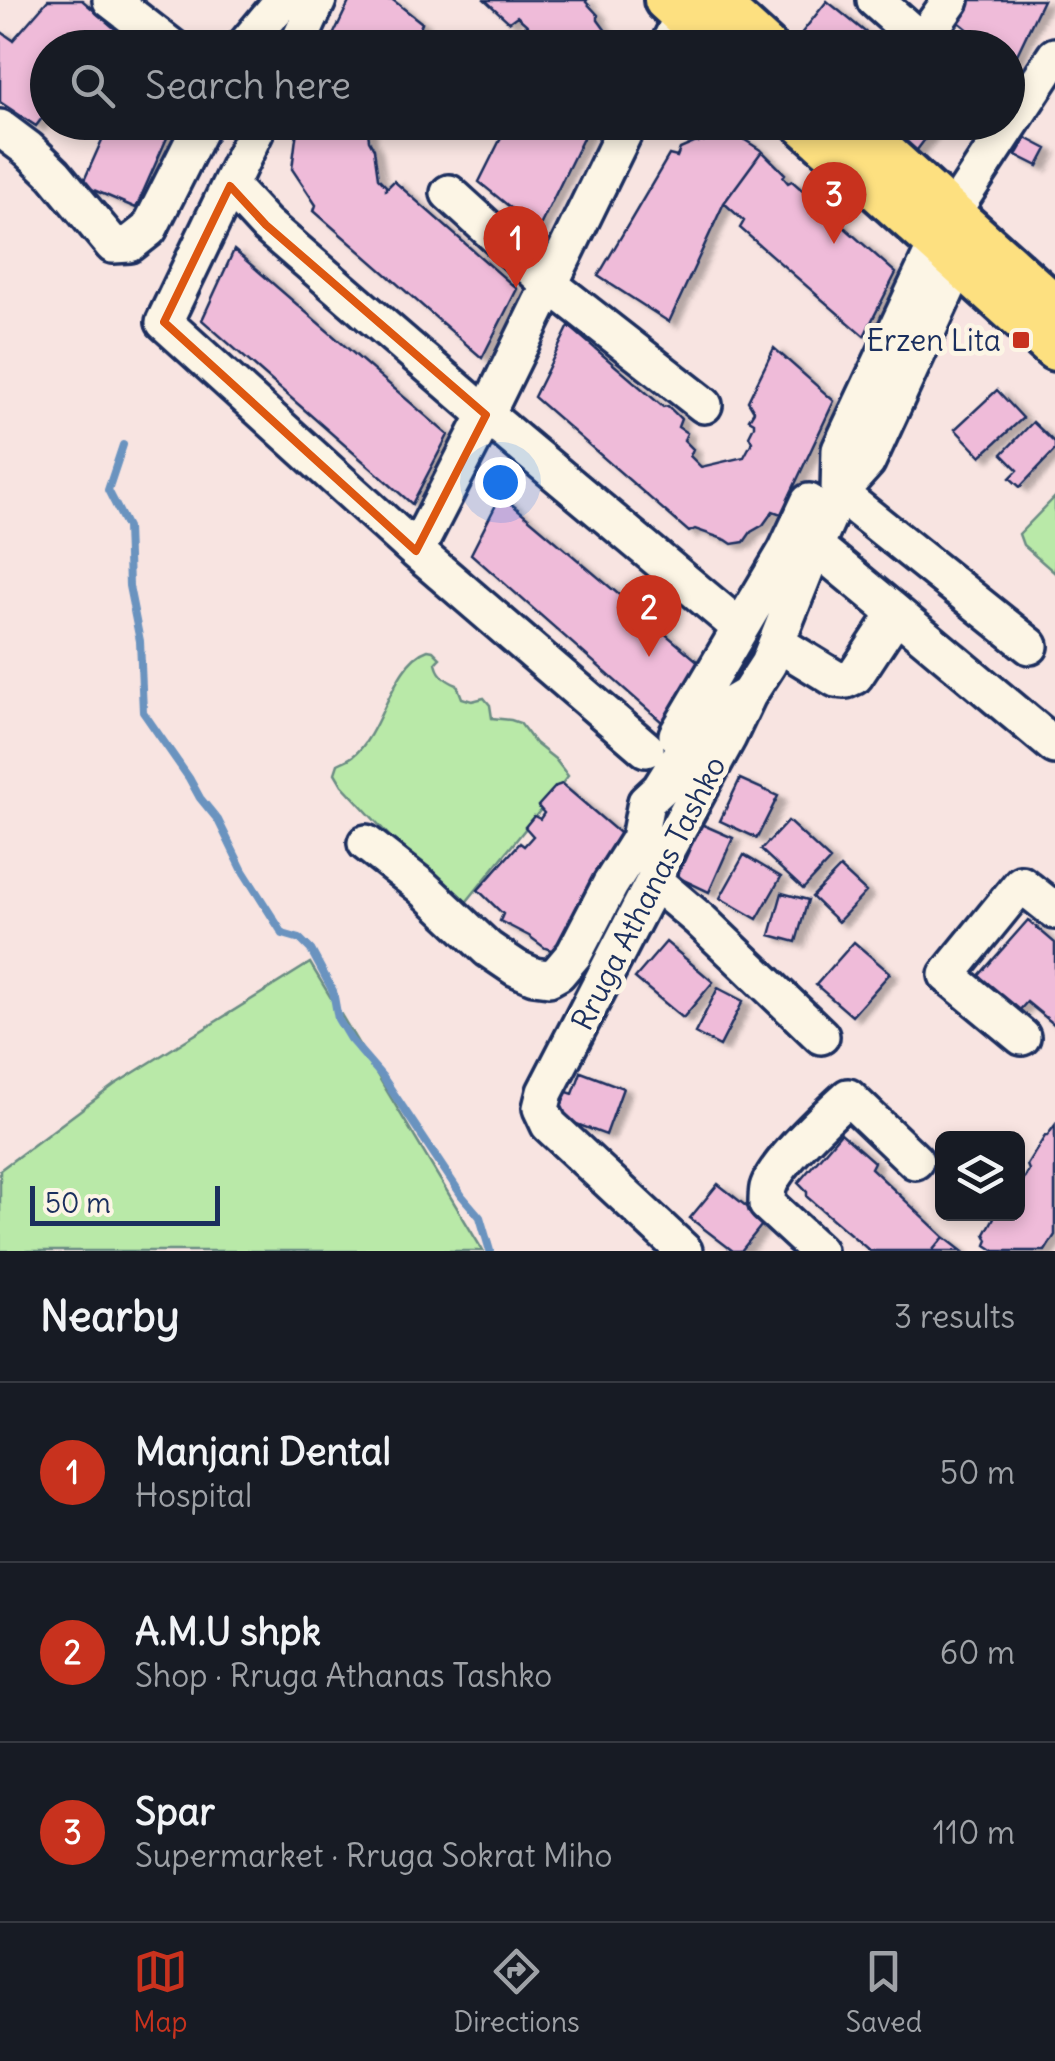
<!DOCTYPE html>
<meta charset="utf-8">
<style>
body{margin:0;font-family:Delius,sans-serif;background:#242831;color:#f1f3f6}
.controls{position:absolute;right:30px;bottom:30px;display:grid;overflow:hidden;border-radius:15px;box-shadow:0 5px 15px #0003}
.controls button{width:90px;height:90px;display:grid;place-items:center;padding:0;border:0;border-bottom:2px solid #363941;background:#171b24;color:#f1f3f6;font:50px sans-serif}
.scale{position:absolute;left:30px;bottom:25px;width:190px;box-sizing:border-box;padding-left:10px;border:5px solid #1b2f5e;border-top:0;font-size:28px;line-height:35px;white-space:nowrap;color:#1b2f5e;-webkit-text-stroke:8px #fcf5e5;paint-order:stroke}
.you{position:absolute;left:500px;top:482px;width:35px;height:35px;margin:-25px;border:8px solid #fff;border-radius:50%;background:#1a73e8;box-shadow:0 0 0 15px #1a73e833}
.badge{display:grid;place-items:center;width:65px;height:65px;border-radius:50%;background:#c8321e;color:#fff;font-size:32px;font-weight:700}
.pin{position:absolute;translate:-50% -82px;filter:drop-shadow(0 2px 5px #0008)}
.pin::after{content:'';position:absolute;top:52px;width:35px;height:30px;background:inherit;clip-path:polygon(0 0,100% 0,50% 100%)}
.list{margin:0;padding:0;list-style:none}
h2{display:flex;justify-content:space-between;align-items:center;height:130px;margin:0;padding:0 40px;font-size:42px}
h2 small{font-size:32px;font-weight:400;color:#9ea1a6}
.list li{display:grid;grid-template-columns:65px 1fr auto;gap:30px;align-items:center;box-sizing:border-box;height:180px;padding:0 40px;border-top:2px solid #363941}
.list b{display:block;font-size:38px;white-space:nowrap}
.list p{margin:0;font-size:32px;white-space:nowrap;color:#9ea1a6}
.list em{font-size:32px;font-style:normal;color:#9ea1a6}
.icon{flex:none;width:55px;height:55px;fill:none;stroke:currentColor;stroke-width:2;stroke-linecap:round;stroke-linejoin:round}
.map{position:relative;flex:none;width:1055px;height:1251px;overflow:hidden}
.search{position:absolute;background:#171b24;box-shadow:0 5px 15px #0003;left:30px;right:30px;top:30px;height:110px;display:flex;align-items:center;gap:25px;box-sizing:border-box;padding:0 35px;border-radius:55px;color:#9ea1a6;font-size:38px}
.sheet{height:670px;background:#171b24}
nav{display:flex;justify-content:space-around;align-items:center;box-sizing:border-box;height:140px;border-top:2px solid #363941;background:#171b24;font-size:28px;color:#9ea1a6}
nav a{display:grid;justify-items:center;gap:5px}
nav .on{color:#c8321e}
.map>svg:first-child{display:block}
.green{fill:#b9e9a8;stroke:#6a8c83;stroke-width:2.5}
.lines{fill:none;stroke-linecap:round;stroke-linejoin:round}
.stream{stroke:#6b93bf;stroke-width:8}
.building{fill:#efbbd9;stroke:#1b2f5e;stroke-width:2.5;filter:url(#shadow)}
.minor-casing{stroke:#1b2f5e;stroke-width:42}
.major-casing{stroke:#1b2f5e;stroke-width:50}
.minor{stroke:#fcf5e5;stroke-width:35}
.major{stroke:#fde080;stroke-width:42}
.marked{fill:none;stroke:#de5710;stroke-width:8;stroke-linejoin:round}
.poi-dot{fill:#c8321e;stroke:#fcf5e5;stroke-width:4}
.labels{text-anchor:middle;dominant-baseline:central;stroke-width:10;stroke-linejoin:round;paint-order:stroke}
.poi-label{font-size:30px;fill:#1b2f5e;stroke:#fcf5e5;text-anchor:end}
.street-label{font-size:30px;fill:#1b2f5e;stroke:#fcf5e5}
</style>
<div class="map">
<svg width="1055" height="1251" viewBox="0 0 1055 1251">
<defs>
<filter id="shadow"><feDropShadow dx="8" dy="4.5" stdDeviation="2.5" flood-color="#0004"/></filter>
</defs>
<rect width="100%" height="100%" fill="#f8e4e1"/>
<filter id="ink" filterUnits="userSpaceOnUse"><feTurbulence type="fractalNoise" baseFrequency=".01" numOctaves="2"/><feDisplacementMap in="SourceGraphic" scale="20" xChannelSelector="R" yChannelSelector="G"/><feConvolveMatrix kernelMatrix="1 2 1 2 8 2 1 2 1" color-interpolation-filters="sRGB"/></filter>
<g filter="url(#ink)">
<!-- green -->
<path class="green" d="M 1055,497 L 1055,573 L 1023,545 L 1019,534 Z
M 428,650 L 433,651 L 440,658 L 436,662 C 437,675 447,681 457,685 L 462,698 L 472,701 L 484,698 L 490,705 L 492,718 L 511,720 L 520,723 L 535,743 L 555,759 L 568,776 L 459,911 L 342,785 L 335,773 L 338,764 C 343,761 348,760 353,756 C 383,733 392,662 428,650 Z
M 310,963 L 483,1251 L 0,1251 L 0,1170 L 114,1085 Z"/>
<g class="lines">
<!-- stream -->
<path class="stream" d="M 123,445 L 108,490 L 127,527 L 129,586 L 140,641 L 143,712 L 189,778 L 200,798 L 218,820 L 243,871 L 283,934 L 300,939 L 311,950 L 333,991 L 338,1019 L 350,1039 L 382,1076 L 462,1196 L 480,1217 L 490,1251"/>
</g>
<!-- building -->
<path class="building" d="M 48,0 L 82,0 L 137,48 L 48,48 L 48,110 L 36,126 L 0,102 L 0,31 L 13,40 Z
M 350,0 L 393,0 L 422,23 L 411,48 L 327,48 Z
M 485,0 L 587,0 L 586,2 L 598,15 L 598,20 L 611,38 L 611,46 L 532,48 L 528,26 L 517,16 L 509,22 Z
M 970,0 L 1043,0 L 1012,65 L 1008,61 L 1008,48 L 991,48 L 955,19 Z
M 827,1 L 885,48 L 816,48 L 800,35 Z
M 110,122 L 174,122 L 136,208 L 82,185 Z
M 298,122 L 367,122 L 369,140 L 374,149 L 378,178 L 386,186 L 386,189 L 394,181 L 517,289 L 482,358 L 314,211 L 316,205 L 292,169 Z
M 509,122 L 591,122 L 538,230 L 479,182 Z
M 874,122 L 938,122 L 914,154 Z
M 724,137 L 745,140 L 762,151 L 724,203 L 669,322 L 598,276 L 669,155 L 677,157 L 680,149 L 694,143 Z
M 1026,138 L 1047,149 L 1038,166 L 1016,155 Z
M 762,151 L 785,174 L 783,177 L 788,183 L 792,181 L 896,273 L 864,336 L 740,228 L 744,221 L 724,203 Z
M 234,250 L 448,435 L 412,504 L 202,320 Z
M 569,326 L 663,407 L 668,406 L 681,419 L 678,427 L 687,433 L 684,440 L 693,449 L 690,456 L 701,467 L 744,457 L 752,442 L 749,436 L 754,426 L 754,422 L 749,419 L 754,411 L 748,401 L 774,348 L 834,401 L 781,514 L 773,511 L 763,525 L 751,532 L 744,542 L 732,544 L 726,540 L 695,529 L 689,532 L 534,397 Z
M 997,390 L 1023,418 L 981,456 L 955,429 Z
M 1033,422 L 1055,443 L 1055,450 L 1020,487 L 1010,478 L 1018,470 L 1002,454 Z
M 501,495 L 701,664 L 671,730 L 471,554 Z
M 740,779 L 778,796 L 757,838 L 720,821 Z
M 562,784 L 625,838 L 603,867 L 599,865 L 554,951 L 545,948 L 529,936 L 500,921 L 503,914 L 478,890 L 520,843 L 524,846 L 533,836 L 525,827 L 534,816 L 540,819 L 544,813 L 538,806 L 556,786 Z
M 788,821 L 830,860 L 803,889 L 761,850 Z
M 701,824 L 733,838 L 709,892 L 677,877 Z
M 744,855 L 781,877 L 757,919 L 720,898 Z
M 840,868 L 866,892 L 838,922 L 812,897 Z
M 782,893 L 808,900 L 796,942 L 770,935 Z
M 1028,920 L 1055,943 L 1055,1025 L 1027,1002 L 1016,1014 L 976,979 Z
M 666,942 L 713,982 L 683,1018 L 635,978 Z
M 854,942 L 890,973 L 852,1016 L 816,985 Z
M 718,988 L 743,1001 L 720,1046 L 695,1033 Z
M 581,1072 L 623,1088 L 606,1135 L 547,1113 L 556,1088 L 573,1094 Z
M 1055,1125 L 1055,1235 L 1045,1251 L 995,1251 L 986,1245 L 988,1240 L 985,1234 L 996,1214 L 1018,1214 L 1018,1190 L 1029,1170 L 1027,1165 L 1045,1136 L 1047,1136 Z
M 841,1133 L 874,1162 L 871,1168 L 944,1237 L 932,1251 L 870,1251 L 807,1197 L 807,1192 L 798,1183 Z
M 718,1184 L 765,1221 L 741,1251 L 733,1251 L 690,1218 Z
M 944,1237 L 962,1251 L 932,1251 Z"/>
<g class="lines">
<!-- minor casing -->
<g class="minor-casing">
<path id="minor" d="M 111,0 L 173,48
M 875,0 L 929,48
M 921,42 L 951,0
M 243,48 L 283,0
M 296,48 L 318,0
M 667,48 L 683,15
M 260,122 L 164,322 L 416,551 L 646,749
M 0,128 L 28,149 L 54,174 L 113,245 L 130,244 L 149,229 L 203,122
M 230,186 L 266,225 L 486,415 L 739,627
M 449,193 L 549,284 L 704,405
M 952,213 L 1055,56
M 839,493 L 840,450 L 937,243
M 839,493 L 1030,646
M 416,551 L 486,415 L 629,122
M 890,608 L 1055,746
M 777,643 L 836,679 L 846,680 L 855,676 L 890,623 L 890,608 L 815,546 L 798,537
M 677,735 L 786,551 L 809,502
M 366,843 L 421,886 L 488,949 L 516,968 L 534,976 L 549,978 L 558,973 L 574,954 L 610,885 L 639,839 L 646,802 L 660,789 L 695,733 L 717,713 L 746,696
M 654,881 L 700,920 L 821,1036
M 1022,1037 L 947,975 L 1021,884 L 1055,911
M 684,1251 L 549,1125 L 541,1108 L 545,1092 L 654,881 L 664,854 L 728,737 L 748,695 L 768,664 L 815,546 L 839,493 L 867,462 L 959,263
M 818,1251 L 767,1204 C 767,1199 767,1193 768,1188 C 774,1165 829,1114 848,1097 L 915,1161"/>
</g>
<!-- major casing -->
<g class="major-casing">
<path id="major" d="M 666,0 L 719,48
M 713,0 L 766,48
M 802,122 L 1055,349
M 850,122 L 1055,307"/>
</g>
<!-- minor -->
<use href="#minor" class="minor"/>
<!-- major -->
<use href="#major" class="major"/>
</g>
</g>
<!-- marked area -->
<path class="marked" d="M 230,186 L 266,225 L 486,415 L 416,551 L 164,322 Z"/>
<!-- markers -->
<rect class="poi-dot" x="1011" y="330" width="20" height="20" rx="5"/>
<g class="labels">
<!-- poi labels -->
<g class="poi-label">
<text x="1001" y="340">Erzen Lita</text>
</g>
<!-- street labels -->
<g class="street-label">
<text transform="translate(648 893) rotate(-63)">Rruga Athanas Tashko</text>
</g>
</g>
</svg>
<div class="controls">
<button><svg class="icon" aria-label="layers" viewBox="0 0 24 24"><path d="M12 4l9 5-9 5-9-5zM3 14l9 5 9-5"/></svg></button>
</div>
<div class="scale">50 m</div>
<div class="you"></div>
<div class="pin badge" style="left:516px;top:288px">1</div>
<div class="pin badge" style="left:649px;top:657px">2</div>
<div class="pin badge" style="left:834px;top:244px">3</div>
<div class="search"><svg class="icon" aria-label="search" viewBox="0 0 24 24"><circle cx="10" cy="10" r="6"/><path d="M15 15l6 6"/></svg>Search here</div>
</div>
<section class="sheet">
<h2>Nearby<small>3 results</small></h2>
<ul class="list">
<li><span class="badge">1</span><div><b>Manjani Dental</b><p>Hospital</p></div><em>50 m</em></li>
<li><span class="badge">2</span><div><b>A.M.U shpk</b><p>Shop · Rruga Athanas Tashko</p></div><em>60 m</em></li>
<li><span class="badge">3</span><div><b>Spar</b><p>Supermarket · Rruga Sokrat Miho</p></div><em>110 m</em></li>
</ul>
</section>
<nav>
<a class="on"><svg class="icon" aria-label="map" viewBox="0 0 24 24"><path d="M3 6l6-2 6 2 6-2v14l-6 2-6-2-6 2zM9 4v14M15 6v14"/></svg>Map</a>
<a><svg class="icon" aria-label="directions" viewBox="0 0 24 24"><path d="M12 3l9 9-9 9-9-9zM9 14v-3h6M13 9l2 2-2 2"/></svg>Directions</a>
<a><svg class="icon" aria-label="saved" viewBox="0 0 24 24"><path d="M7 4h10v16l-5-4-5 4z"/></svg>Saved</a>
</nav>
